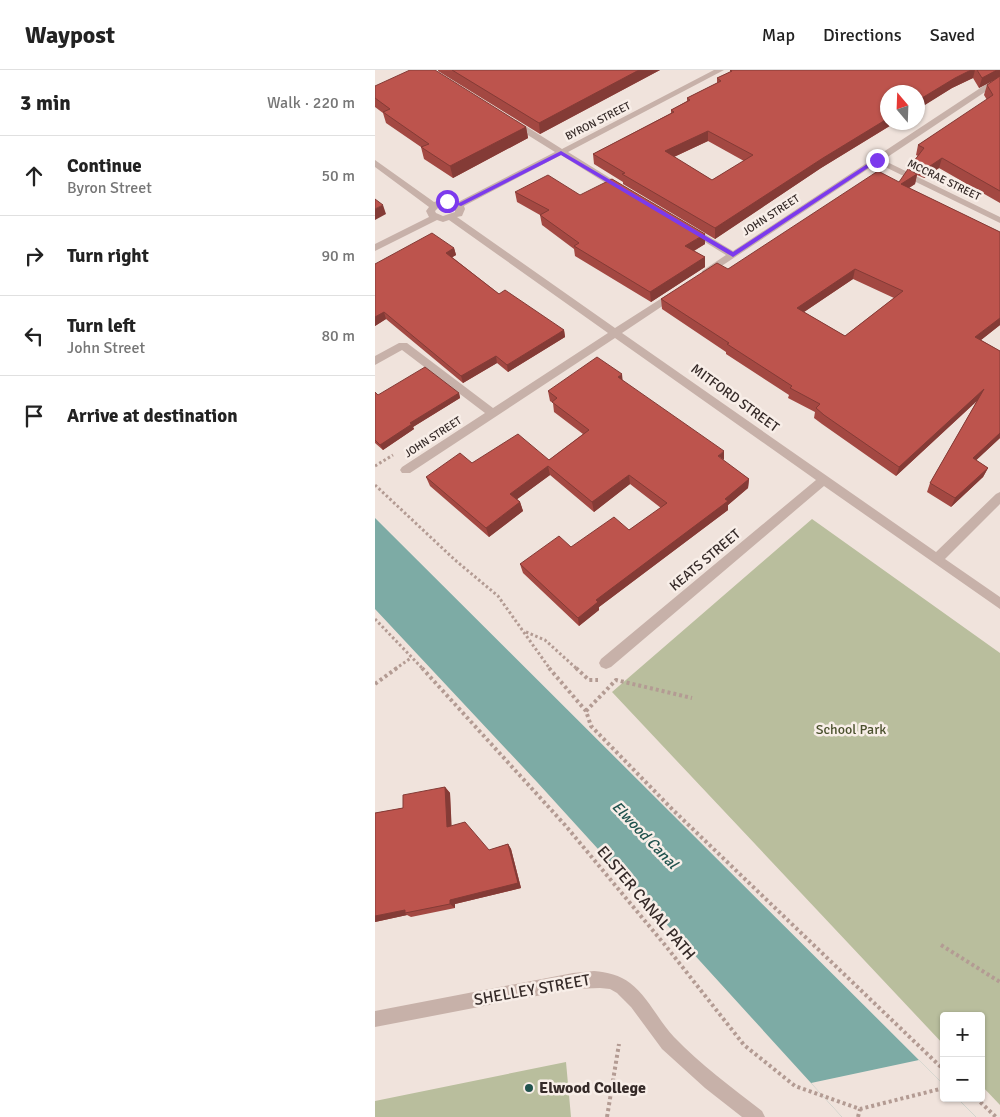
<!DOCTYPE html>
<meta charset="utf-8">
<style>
body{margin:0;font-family:Signika,sans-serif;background:#f6f6f6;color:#222}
.controls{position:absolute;right:15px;bottom:15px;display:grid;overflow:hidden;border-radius:5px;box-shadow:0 1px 4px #0004}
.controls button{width:45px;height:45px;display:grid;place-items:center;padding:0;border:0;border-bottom:1px solid #e0e0e0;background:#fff;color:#222;font:25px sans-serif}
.compass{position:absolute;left:505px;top:15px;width:45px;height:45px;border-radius:50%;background:#fff;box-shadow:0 1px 4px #0004;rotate:341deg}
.stop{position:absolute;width:15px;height:15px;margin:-11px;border:4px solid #7c3aed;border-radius:50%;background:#fff}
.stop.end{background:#7c3aed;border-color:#fff;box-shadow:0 1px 5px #0008}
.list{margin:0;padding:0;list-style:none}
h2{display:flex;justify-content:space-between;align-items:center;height:65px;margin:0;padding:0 20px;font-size:21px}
h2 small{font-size:16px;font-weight:400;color:#767676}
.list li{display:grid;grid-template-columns:32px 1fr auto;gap:15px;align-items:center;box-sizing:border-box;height:80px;padding:0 20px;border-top:1px solid #e0e0e0}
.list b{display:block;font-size:19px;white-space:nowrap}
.list p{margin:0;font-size:16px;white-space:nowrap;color:#767676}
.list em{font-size:16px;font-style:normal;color:#767676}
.icon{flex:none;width:28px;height:28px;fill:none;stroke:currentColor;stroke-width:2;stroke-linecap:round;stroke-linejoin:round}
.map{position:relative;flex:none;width:625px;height:1047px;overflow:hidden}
header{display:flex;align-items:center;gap:30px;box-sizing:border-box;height:70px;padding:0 25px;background:#fff;border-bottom:1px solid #e0e0e0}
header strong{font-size:24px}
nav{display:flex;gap:28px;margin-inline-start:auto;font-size:18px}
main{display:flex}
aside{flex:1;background:#fff}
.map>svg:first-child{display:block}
.green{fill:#b9be9d}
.water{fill:#7daba5}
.pier{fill:#f0e3dc}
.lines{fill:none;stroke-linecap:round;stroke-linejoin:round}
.path-far1{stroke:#b39b93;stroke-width:3;stroke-dasharray:2.5 2.5;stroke-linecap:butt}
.path{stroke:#b39b93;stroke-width:4;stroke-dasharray:3 3;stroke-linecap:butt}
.minor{fill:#c7b1a9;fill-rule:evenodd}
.wall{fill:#a34842;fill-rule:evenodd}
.shaded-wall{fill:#843b36}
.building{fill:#bd544d;stroke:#843b36;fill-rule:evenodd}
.route{fill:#7c3aed}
.poi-dot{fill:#21534e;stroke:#f8eee8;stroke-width:2}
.labels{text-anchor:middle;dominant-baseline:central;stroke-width:5;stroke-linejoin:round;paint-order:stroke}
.far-street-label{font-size:11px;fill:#352a28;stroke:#f8eee8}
.street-label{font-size:14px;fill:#352a28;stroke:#f8eee8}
.park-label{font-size:14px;fill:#4b512e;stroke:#f8eee8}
.water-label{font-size:15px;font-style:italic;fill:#21534e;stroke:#f8eee8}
.near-street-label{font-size:16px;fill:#352a28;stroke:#f8eee8}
.near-poi-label{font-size:16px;font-weight:bold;fill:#352a28;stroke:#f8eee8;text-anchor:start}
</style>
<header>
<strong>Waypost</strong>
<nav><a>Map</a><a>Directions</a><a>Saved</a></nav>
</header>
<main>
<aside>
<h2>3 min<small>Walk · 220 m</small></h2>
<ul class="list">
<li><svg class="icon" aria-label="ahead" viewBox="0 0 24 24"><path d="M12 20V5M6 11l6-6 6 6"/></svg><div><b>Continue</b><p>Byron Street</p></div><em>50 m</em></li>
<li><svg class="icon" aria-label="right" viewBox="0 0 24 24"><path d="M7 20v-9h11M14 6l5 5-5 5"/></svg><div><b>Turn right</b></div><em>90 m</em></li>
<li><svg class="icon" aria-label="left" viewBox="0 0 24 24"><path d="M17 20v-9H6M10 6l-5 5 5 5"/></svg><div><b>Turn left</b><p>John Street</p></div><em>80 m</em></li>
<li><svg class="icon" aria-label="arrive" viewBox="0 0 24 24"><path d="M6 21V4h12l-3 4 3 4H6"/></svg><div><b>Arrive at destination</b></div></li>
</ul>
</aside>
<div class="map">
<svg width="625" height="1047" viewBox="0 0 625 1047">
<rect width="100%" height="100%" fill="#f0e3dc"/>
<!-- green -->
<path class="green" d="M 437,449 L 625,583 L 625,1035 L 606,1015 L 606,946 L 569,946 L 569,975 L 237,622 Z
M 191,992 L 196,1047 L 0,1047 L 0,1031 Z"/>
<!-- water -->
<path class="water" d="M 0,448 L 569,1015 L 569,1028 L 582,1028 L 601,1047 L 467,1047 L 162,712 L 0,539 Z"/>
<!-- pier -->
<path class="pier" d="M 544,990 L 569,1015 L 569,1028 L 582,1028 L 601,1047 L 467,1047 L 436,1013 Z"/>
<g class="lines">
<!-- path-far1 -->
<path class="path-far1" d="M 0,396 L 18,385
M 0,415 L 80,490 L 123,526 L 175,599
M 0,549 L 48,599
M 151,562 L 170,570 L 202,599
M 20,599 L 36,588"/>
<!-- path -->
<path class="path" d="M 47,598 L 190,755 L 290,875 L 369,975 L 420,1016 L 485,1039 L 569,1018
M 174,598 L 211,641 L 216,656 L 298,740 L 569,1000
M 201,598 L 214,610 L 223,610
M 0,614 L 22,598
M 211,641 L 241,610 L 317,628
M 566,875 L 625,912
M 601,1028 L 621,1047
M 232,1047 L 244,974
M 483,1047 L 485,1039"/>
<!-- minor -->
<path class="minor" d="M 339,0 L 349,0 L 193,82 L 251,118 L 251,122 L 245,122 L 186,85 L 89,136 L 90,139 L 87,146 L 82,147 L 240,258 L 298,221 L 304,221 L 304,225 L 247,263 L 561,482 L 621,424 L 625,422 L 625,434 L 570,489 L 625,527 L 625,539 L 449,416 L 236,597 L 231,599 L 226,597 L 224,593 L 226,589 L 441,410 L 240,268 L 35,403 L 27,403 L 25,400 L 27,397 L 110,343 L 27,280 L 0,295 L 0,286 L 24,273 L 32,273 L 118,338 L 233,263 L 74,150 L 68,152 L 62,150 L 0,181 L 0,174 L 54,147 L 51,141 L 54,137 L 0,97 L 0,90 L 59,132 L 72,128 L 83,132 L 180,82 L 135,54 L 135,50 L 141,50 L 187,79 ZM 72,134 L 80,137 L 80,142 L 68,146 L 61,143 L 60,141 L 65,136 Z
M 622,7 L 625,7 L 625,12 L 508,90 L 625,147 L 625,153 L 502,93 L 333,205 L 327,205 L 327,201 L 351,185 L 312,161 L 312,157 L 318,157 L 358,181 Z
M 219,901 C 232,902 245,905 255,913 C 274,928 283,950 299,967 C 325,994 357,1018 387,1041 L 390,1047 L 367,1047 L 330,1018 L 287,979 L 256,937 L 242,923 L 235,919 L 225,918 L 198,919 L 0,957 L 0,941 L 198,903 Z"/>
</g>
<!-- wall -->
<path class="wall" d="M 63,0 L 285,0 L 165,64 L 63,1 Z
M 355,0 L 625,0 L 625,133 L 564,98 L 549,108 L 542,105 L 540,114 L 534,118 L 625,162 L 625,255 L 606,270 L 625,281 L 625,368 L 601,390 L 613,398 L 608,407 L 576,437 L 552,422 L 555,413 L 602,331 L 521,406 L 447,354 L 439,348 L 440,342 L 413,328 L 414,325 L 351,284 L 351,282 L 287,239 L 286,229 L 353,199 L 524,112 L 537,101 L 539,91 L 543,86 L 541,85 L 543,75 L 612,30 L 609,25 L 612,15 L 621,9 L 604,18 L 598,8 L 577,18 L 446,98 L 340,169 L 248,114 L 248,112 L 219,94 L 218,84 L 296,43 L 296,40 L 312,31 L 312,28 L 342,13 L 342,8 L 355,2 ZM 333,71 L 369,91 L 337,110 L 299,87 ZM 478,209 L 519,228 L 470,266 L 429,242 Z
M 0,16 L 151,57 L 153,68 L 78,108 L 49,89 L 46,77 L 11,53 L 8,43 L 0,37 Z
M 140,122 L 205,125 L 330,174 L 319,181 L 330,187 L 330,197 L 276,232 L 200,186 L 199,179 L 167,155 L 165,145 L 142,132 Z
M 79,178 L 81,185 L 77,187 L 124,224 L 189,260 L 190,267 L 133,302 L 122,293 L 88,313 L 11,249 L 0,256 L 0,194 Z
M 247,310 L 349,391 L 374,409 L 373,418 L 353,435 L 353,440 L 224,537 L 224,540 L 204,556 L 148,503 L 145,494 L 196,477 L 254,460 L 286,438 L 255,414 L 219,442 L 175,405 L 142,429 L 145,432 L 148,441 L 114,467 L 55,416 L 51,407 L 97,393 L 174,390 L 208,364 L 179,342 L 178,333 L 175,331 L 173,321 Z
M 0,322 L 3,325 L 84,323 L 85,328 L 38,357 L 39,359 L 8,380 L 0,373 Z
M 70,717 L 75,723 L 76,756 L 114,780 L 133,774 L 136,779 L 146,818 L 80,834 L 80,838 L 36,847 L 32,845 L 0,852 L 0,743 L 28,738 Z"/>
<!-- shaded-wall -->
<path class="shaded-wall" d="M 264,0 L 285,0 L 165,64 L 164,53 Z
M 596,0 L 600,0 L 598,8 L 577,18 L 542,40 L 542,31 L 580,8 Z
M 622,0 L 625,0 L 625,7 L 604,18 L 607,8 Z
M 512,49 L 512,52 L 521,52 L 446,98 L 340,169 L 340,158 L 448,88 Z
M 151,57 L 153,68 L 78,108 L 75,96 Z
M 333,61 L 333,71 L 290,91 L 290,81 Z
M 567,88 L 564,98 L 549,108 L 552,98 Z
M 542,104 L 540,114 L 523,125 L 526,114 Z
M 8,135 L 11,144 L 0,150 L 0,139 Z
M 330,164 L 330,174 L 310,186 L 310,176 Z
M 79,178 L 81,185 L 73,190 L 71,183 Z
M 330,187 L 330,197 L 276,232 L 275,222 Z
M 480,199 L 478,209 L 420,248 L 422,238 Z
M 9,242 L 11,249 L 0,256 L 0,247 Z
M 625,248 L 625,255 L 597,277 L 600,267 Z
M 189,260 L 190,267 L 133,302 L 132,295 Z
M 121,286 L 122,293 L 88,313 L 86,306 Z
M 247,304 L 248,314 L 243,307 Z
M 609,319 L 605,328 L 521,406 L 524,397 Z
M 84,323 L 85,328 L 38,357 L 39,359 L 8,380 L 5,375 L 35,353 Z
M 625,363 L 625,368 L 594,397 L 598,388 Z
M 349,381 L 349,390 L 343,386 Z
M 173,396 L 175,405 L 137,433 L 135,424 Z
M 613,398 L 608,407 L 576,437 L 580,428 Z
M 254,405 L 255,414 L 219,442 L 217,432 Z
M 374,409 L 373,418 L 353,435 L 353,440 L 224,537 L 224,540 L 204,556 L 203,548 L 221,530 Z
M 145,432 L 148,441 L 114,467 L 111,458 Z
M 70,717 L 75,723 L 77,763 L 72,757 Z
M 133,774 L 136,779 L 146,818 L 80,834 L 80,838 L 75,834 L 75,830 Z
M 30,840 L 30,843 L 32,845 L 0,852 L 0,846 Z"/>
<!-- building -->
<path class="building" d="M 35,0 L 60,0 L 151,57 L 75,96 L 46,77 L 54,74 L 8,42 L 15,39 L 0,28 L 0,16 Z
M 77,0 L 264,0 L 164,53 Z
M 355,0 L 596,0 L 580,8 L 542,31 L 542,22 L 512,22 L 512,49 L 448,88 L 340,158 L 247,104 L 250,103 L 218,84 L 299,42 L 296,40 L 315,30 L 312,28 L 346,11 L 342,8 L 357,1 ZM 333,61 L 378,85 L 337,110 L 290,81 Z
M 602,0 L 622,0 L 607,8 Z
M 625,6 L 625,121 L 567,88 L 552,98 L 539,91 L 549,78 L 543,75 L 618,25 L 612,15 Z
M 533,99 L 542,104 L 526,114 L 625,162 L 625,248 L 600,267 L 625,281 L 625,363 L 598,388 L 613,398 L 580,428 L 555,413 L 609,319 L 524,397 L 449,345 L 441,338 L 445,334 L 415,318 L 417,316 L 352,274 L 354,273 L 286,229 L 342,193 L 353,199 L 503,101 L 524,112 ZM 480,199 L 528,221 L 470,266 L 422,238 Z
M 173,105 L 205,125 L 237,109 L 330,164 L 310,176 L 330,187 L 275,222 L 199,176 L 204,173 L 165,145 L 174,140 L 140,122 Z
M 0,129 L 8,135 L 0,139 Z
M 57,163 L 79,178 L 71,183 L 124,224 L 130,220 L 189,260 L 132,295 L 121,286 L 86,306 L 9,242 L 0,247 L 0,194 Z
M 222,287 L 247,304 L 243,307 L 349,381 L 343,386 L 374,409 L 350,429 L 353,431 L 221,530 L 223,532 L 203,548 L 145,494 L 184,466 L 196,477 L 239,447 L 254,460 L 292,433 L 254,405 L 217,432 L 173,396 L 135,424 L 145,432 L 111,458 L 51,407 L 85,383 L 97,393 L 143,364 L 174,390 L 214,360 L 177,332 L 182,328 L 173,321 Z
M 50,297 L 84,323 L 35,353 L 37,354 L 5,375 L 0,370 L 0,322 L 3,325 Z
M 70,717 L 72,757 L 90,752 L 114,780 L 133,774 L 143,813 L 75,830 L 75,834 L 30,843 L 30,840 L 0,846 L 0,743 L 28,738 L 28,725 Z"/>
<!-- route -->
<path class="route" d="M 186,81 L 358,182 L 500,89 L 505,90 L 358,187 L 186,85 L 86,136 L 69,131 L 72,129 L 84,133 Z"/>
<!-- markers -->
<circle class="poi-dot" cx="154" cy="1018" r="5"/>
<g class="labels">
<!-- far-street labels -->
<g class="far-street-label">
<text transform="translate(223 51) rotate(-27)">BYRON STREET</text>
<text transform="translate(569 110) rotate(26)">MCCRAE STREET</text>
<text transform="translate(396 145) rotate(-33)">JOHN STREET</text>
<text transform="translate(58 367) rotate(-33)">JOHN STREET</text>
</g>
<!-- street labels -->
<g class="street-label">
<text transform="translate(360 328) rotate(36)">MITFORD STREET</text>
<text transform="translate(330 490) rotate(-40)">KEATS STREET</text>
</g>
<!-- park labels -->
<g class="park-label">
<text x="476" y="659">School Park</text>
</g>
<!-- water labels -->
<g class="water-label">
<text transform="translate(270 765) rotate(46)">Elwood Canal</text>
</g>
<!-- near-street labels -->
<g class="near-street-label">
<text transform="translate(271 833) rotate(50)">ELSTER CANAL PATH</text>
<text transform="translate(157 920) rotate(-10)">SHELLEY STREET</text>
</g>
<!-- near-poi labels -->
<g class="near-poi-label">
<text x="164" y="1018">Elwood College</text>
</g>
</g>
</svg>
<div class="controls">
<button>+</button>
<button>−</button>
</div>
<svg class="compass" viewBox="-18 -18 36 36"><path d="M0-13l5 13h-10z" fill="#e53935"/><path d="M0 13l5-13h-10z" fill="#767676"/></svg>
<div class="stop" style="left:72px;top:131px"></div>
<div class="stop end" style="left:502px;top:90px"></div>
</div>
</main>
